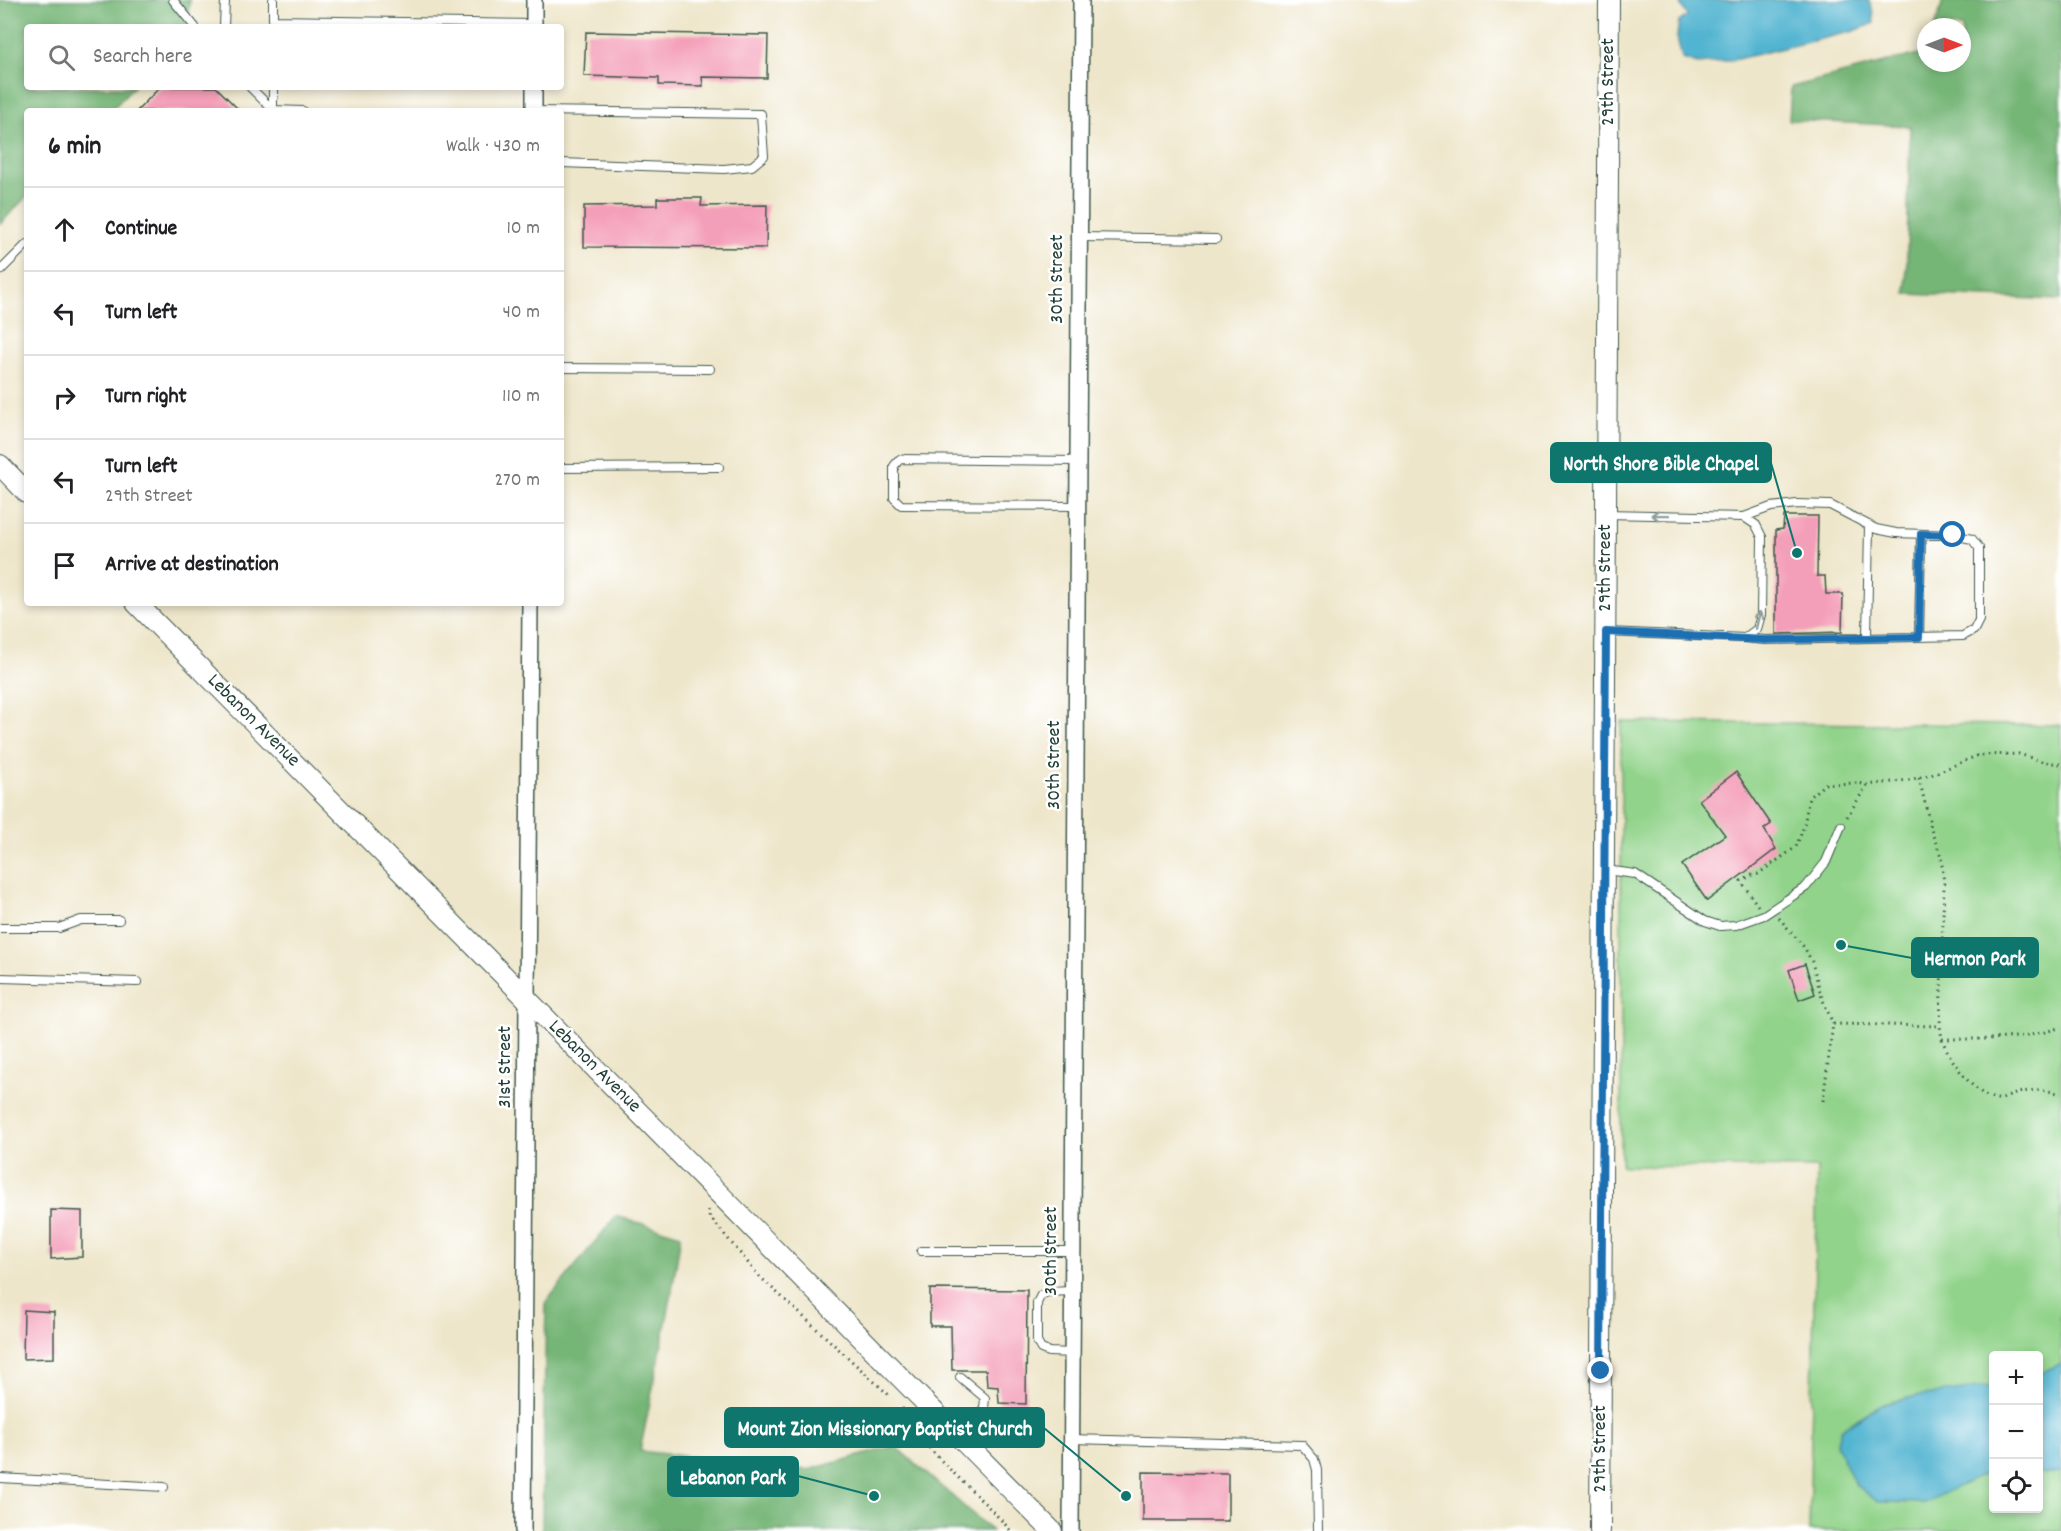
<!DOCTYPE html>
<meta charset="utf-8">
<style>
body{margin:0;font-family:Dekko,sans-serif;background:#f2f2f2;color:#202124}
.controls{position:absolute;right:18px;bottom:18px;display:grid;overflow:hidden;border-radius:6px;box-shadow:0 3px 9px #0003}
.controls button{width:54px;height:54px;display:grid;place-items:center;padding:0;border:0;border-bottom:2px solid #e0e0e0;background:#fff;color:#202124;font:30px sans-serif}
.compass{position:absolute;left:1917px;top:18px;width:54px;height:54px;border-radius:50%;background:#fff;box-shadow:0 3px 9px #0003;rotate:90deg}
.stop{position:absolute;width:18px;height:18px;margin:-14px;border:4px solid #1f6fb2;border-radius:50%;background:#fff}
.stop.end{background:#1f6fb2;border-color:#fff;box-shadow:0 2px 6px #0008}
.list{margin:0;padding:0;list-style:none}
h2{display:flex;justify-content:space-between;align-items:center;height:78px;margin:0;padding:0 24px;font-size:26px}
h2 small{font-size:20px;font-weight:400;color:#757577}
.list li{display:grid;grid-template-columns:39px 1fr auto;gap:18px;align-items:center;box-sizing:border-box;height:84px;padding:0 24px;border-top:2px solid #e0e0e0}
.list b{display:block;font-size:22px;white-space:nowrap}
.list p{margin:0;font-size:20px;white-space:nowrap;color:#757577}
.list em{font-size:20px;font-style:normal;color:#757577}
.icon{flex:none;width:33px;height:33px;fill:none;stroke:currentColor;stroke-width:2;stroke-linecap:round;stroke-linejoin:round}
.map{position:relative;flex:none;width:2061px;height:1531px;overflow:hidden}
.search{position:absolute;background:#fff;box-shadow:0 3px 9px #0003;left:24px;top:24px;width:540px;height:66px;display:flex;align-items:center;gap:15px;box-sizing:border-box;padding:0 21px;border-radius:6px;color:#757577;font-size:22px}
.panel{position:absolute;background:#fff;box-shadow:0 3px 9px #0003;left:24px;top:108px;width:540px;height:498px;border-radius:6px}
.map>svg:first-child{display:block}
.green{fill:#91d38a;stroke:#58885f;stroke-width:1.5;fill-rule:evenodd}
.forest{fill:#74b576;stroke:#4a7955;stroke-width:1.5}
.water{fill:#51b4d0;stroke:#387882;stroke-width:1.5}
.building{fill:#f49fb9}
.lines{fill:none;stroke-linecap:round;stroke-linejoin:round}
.service-casing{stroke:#3e564a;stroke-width:10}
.minor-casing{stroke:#3e564a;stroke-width:18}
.tertiary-casing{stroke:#3e564a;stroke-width:22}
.path{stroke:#3e564a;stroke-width:3;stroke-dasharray:1.5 4.5;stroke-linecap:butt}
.service{stroke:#fff;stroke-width:8}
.minor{stroke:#fff;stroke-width:15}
.tertiary{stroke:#fff;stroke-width:20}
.oneway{stroke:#8f9e9a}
.route{stroke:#1f6fb2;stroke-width:8}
.labels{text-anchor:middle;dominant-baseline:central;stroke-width:5;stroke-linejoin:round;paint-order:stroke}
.street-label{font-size:20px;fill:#1f3d34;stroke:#fff}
.leader{fill:none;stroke:#0f766e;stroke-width:2}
.callout-dot{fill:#0f766e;stroke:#fff;stroke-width:2}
.callout{fill:#0f766e;stroke:#0f766e;stroke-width:2}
.callout-label{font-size:21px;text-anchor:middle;font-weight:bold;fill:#fff}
</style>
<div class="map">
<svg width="2061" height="1531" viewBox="0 0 2061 1531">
<rect width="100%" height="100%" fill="#fff"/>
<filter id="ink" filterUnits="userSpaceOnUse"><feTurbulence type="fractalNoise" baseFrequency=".0167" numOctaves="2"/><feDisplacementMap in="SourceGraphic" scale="12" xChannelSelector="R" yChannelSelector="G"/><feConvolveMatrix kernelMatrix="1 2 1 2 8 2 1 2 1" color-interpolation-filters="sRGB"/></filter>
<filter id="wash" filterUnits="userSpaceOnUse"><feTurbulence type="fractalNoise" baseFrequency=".008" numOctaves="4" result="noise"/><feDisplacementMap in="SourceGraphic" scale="24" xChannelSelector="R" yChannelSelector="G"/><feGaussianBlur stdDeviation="1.35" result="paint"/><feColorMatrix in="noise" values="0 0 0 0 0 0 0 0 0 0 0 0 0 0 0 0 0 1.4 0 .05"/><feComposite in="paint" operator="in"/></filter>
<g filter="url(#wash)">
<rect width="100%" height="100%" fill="#eee6ca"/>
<!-- green -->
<path class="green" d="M 1621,722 L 2061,725 L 2061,1531 L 1809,1531 L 1817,1168 L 1621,1166 ZM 1994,1356 L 2038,1356 L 2038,1508 L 1994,1508 Z"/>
<!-- forest -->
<path class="forest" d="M 0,0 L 190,0 L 186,27 L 27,27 L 27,87 L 134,87 L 110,111 L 27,111 L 27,196 L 0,224 Z
M 1943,0 L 2061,0 L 2061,300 L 1906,294 L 1910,126 L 1789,120 L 1791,87 L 1926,52 L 1926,63 L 1962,63 L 1962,27 L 1935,27 Z
M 616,1216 L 681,1235 L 670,1303 L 640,1451 L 808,1470 L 895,1446 L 992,1531 L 542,1531 L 546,1302 Z"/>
<!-- water -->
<path class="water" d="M 1681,0 L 1868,0 L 1872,8 L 1874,23 L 1854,31 L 1733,60 L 1698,64 L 1682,59 L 1677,37 L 1679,22 L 1687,16 L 1681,5 Z
M 2061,1363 L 2061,1472 L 2045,1474 L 2039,1472 L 2039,1374 Z
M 1993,1386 L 1993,1470 L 1924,1503 L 1878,1502 L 1855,1484 L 1836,1444 L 1841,1429 L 1880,1405 L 1917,1396 Z"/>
<g id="blocks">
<!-- building -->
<path class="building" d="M 586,32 L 768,35 L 767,78 L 702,77 L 703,86 L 659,85 L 659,78 L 584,76 Z
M 160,87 L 216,87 L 240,111 L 137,111 Z
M 657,198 L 702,198 L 701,206 L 767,205 L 766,248 L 584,247 L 584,206 L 657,205 Z
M 1784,516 L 1818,516 L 1817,576 L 1825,576 L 1826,594 L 1843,594 L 1842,632 L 1776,634 L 1776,530 L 1783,529 Z
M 1736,772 L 1771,824 L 1764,829 L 1776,849 L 1707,901 L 1682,865 L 1725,835 L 1699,800 Z
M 1805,964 L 1815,994 L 1799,1000 L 1789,970 Z
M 51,1210 L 82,1211 L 82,1257 L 51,1259 Z
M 930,1289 L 1027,1290 L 1026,1404 L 999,1403 L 998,1387 L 987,1386 L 986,1370 L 952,1370 L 951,1326 L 930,1326 Z
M 24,1310 L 54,1312 L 54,1358 L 23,1359 Z
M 1143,1472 L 1228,1473 L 1228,1521 L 1143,1521 Z"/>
</g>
</g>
<g filter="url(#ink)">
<use href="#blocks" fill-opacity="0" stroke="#3e564a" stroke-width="1.5"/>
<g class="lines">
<!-- service casing -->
<g class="service-casing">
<path id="service" d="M 173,0 L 195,27
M 273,0 L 273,20 L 534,24
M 224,27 L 225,0
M 250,87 L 273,110 L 303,111
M 273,110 L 273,87
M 534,111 L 761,114 L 764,156 L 752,166 L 724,169 L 561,163
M 1080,237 L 1216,239
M 0,271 L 27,244
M 561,368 L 710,369
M 561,468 L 719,467
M 1078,506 L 901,505 L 894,498 L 894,466 L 900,459 L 1078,461
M 1606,514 L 1744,517 L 1756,525 L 1762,537 L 1761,615 L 1757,629 L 1745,638 L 1607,632
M 1744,517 L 1771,507 L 1797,504 L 1830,505 L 1876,529 L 1896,533 L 1953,535 L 1972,539 L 1979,548 L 1979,620 L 1974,630 L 1963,636 L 1765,640 L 1745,638
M 1919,637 L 1921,534
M 1867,638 L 1869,525
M 1606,870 L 1635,874 L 1705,921 L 1720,926 L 1736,925 L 1764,915 L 1806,887 L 1826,862 L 1841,826
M 0,928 L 59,928 L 81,920 L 119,920
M 0,978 L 137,982
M 921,1251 L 1073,1251
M 1072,1353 L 1049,1352 L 1041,1349 L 1037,1342 L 1037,1303 L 1041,1295 L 1048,1292 L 1072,1291
M 959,1435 L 984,1408 L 985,1398 L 960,1377
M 1071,1439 L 1302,1445 L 1314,1459 L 1317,1470 L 1318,1531
M 0,1478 L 164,1487"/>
</g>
<!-- minor casing -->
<g class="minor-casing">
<path id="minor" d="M 534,27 L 534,0
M 534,111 L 534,87
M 523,1531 L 530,603
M 1071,1531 L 1081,0"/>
</g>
<!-- tertiary casing -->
<g class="tertiary-casing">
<path id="tertiary" d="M 0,465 L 27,493
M 136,603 L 1052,1531
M 1600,1531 L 1609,0"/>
</g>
<!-- path -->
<path class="path" d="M 1919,778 L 1932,833 L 1941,856 L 1944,883 L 1940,1026
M 1847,817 L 1867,785
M 1758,906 L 1741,881 L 1754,874 L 1758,874 L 1796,847 L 1804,826 L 1809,797 L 1825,784 L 1859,783 L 1867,785 L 1909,780 L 1933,774 L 1979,755 L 2019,754 L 2044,762 L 2061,764
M 1779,918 L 1804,947 L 1812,962 L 1822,998 L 1833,1024
M 1942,1039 C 1949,1059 1977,1102 2002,1099 C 2006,1098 2011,1095 2015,1094 C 2031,1089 2045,1089 2061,1094
M 1823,1101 L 1833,1024 L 1940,1026 L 1942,1039 C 1983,1039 2022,1041 2061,1027
M 708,1210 L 709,1216 L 759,1276 L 891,1397
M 902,1408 C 910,1420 916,1433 925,1443 C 952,1474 984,1500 1011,1531"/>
<!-- service -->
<use href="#service" class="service"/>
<!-- minor -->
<use href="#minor" class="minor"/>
<!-- tertiary -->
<use href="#tertiary" class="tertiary"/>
</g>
<!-- one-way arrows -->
<defs><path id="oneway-shaft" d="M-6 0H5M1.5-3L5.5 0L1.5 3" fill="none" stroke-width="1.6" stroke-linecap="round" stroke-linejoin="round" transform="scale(1.5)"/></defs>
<g class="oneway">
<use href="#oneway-shaft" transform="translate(1660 515) rotate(-179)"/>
<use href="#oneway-shaft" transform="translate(1758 620) rotate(-77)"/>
</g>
</g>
<g class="lines" filter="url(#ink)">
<!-- route -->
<path class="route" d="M 1601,1371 L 1606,632 L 1765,640 L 1919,637 L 1921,534 L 1953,535"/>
</g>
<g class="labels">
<!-- street labels -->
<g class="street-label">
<text transform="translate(1609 82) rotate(-90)">29th Street</text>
<text transform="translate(1058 279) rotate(-90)">30th Street</text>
<text transform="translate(1606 568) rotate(-90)">29th Street</text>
<text transform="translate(253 721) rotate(45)">Lebanon Avenue</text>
<text transform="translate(1055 765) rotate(-90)">30th Street</text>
<text transform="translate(506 1067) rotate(-90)">31st Street</text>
<text transform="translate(594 1067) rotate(45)">Lebanon Avenue</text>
<text transform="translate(1052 1251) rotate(-90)">30th Street</text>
<text transform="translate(1601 1449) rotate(-90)">29th Street</text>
</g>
</g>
<!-- callouts -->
<path class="leader" d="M1797 553L1771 463M1841 945L1912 958M1126 1496L1044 1428M874 1496L798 1476"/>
<g class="callout-dot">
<circle cx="1797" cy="553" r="6"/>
<circle cx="1841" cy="945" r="6"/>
<circle cx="1126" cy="1496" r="6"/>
<circle cx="874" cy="1496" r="6"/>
</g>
<g class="callout">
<rect x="1551" y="443" width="220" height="39" rx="6"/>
<rect x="1912" y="938" width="126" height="39" rx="6"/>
<rect x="725" y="1408" width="319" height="39" rx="6"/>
<rect x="668" y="1457" width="130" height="39" rx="6"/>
</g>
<g class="callout-label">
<text x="1661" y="470">North Shore Bible Chapel</text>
<text x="1975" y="965">Hermon Park</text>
<text x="885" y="1435">Mount Zion Missionary Baptist Church</text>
<text x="733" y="1484">Lebanon Park</text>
</g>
</svg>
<div class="controls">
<button>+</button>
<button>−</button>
<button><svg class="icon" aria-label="locate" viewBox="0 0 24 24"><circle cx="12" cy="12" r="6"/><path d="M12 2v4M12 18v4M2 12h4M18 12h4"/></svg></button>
</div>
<svg class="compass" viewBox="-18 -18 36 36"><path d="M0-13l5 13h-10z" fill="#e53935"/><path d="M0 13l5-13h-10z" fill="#757577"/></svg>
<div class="stop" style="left:1953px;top:535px"></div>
<div class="stop end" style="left:1601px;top:1371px"></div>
<div class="search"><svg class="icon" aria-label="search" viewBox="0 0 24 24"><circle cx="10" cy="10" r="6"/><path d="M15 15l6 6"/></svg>Search here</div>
<section class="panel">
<h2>6 min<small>Walk · 430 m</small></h2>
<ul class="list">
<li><svg class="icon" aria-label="ahead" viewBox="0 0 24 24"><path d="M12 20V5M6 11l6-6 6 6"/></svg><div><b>Continue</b></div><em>10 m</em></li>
<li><svg class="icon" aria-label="left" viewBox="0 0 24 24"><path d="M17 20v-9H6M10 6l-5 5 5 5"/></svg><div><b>Turn left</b></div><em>40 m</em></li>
<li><svg class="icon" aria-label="right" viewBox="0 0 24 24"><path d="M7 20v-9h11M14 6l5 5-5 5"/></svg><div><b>Turn right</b></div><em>110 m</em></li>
<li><svg class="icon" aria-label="left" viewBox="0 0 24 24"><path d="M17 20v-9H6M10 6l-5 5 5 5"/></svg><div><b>Turn left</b><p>29th Street</p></div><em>270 m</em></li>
<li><svg class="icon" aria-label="arrive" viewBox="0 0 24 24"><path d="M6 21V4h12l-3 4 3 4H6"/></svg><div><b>Arrive at destination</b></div></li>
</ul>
</section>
</div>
